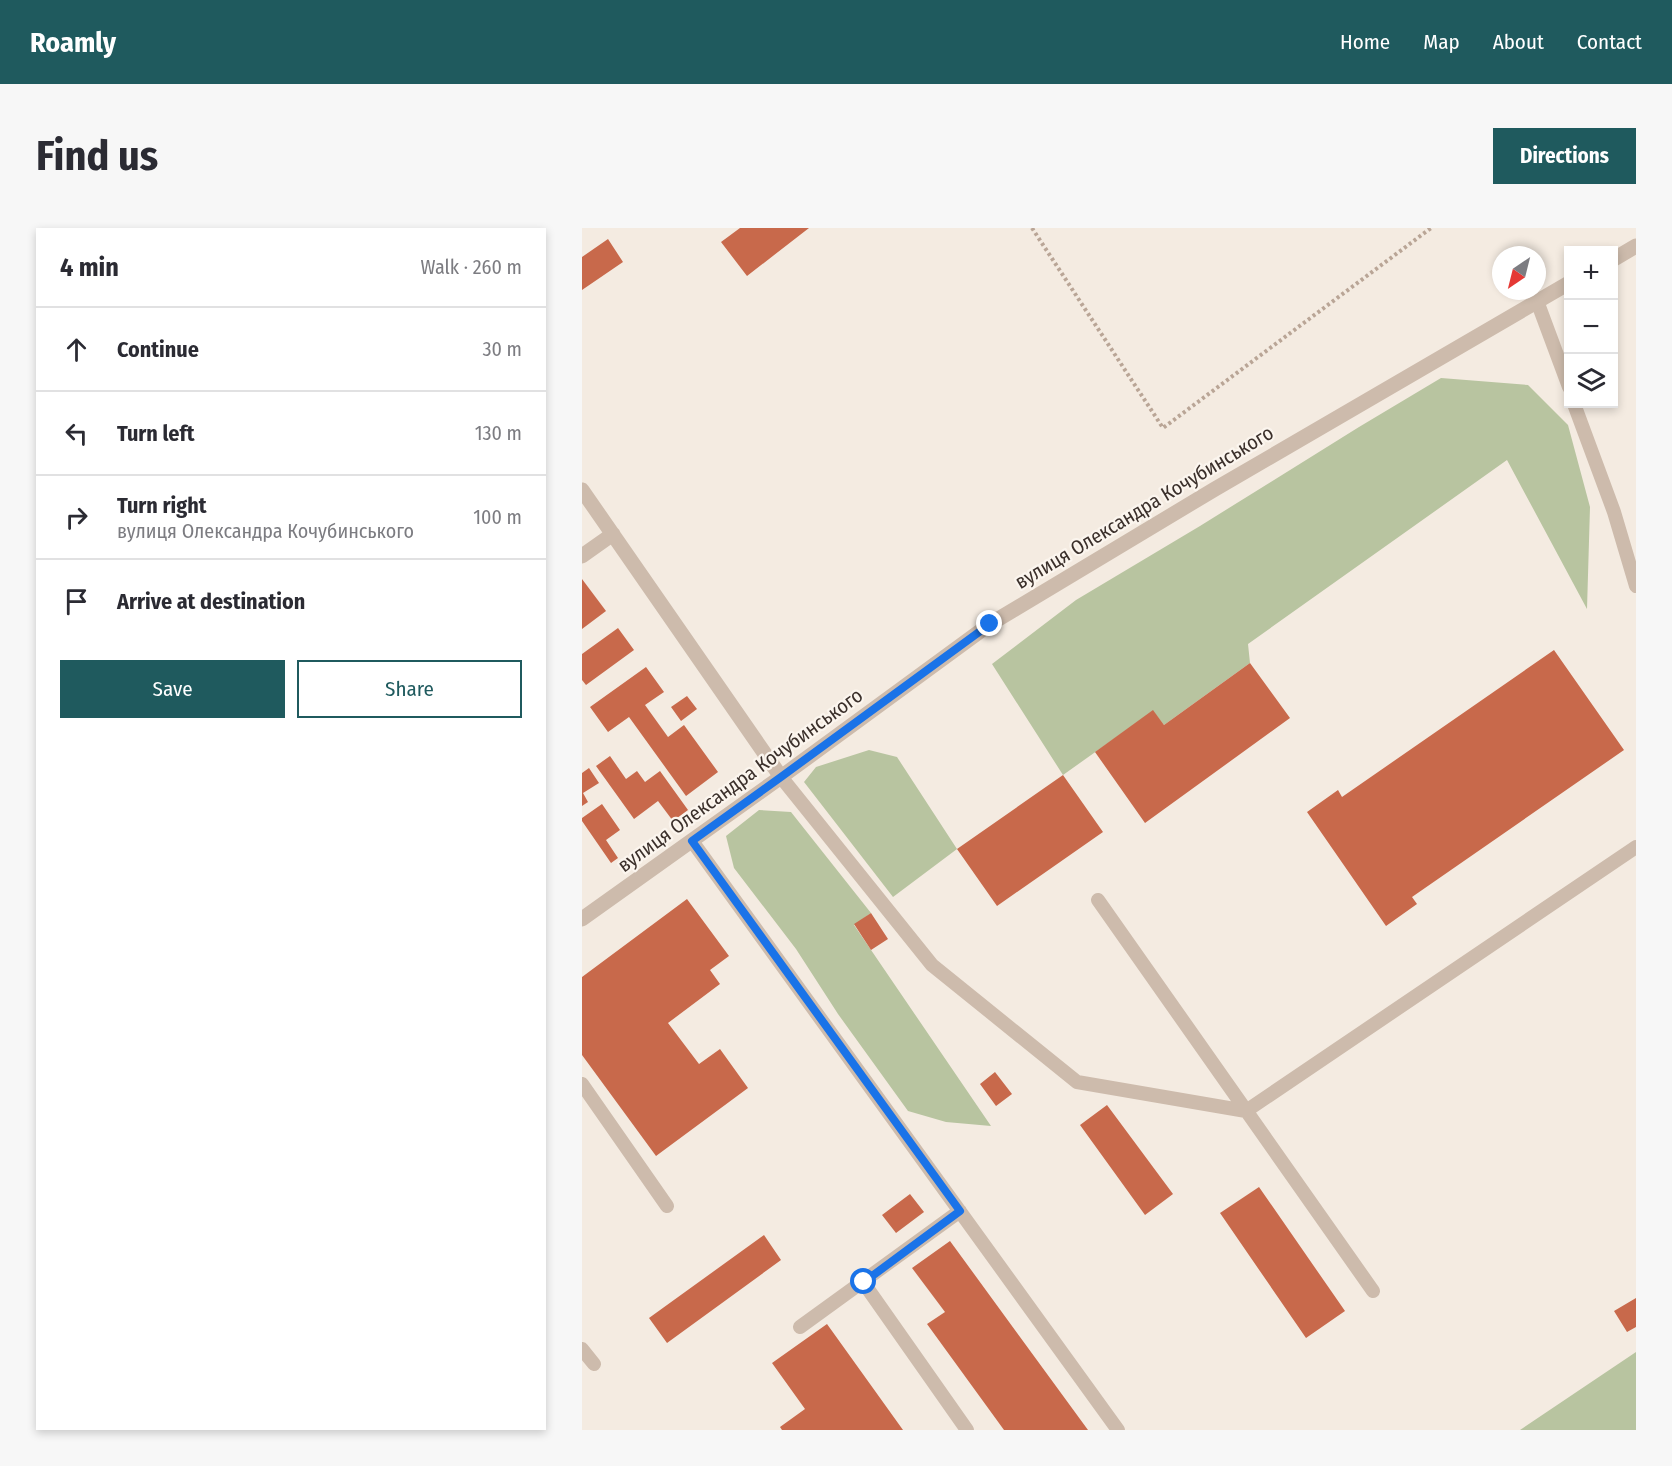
<!DOCTYPE html>
<meta charset="utf-8">
<style>
body{margin:0;font-family:"Fira Sans Condensed",sans-serif;background:#f7f7f7;color:#2b2b33}
.controls{position:absolute;right:18px;top:18px;display:grid;overflow:hidden;border-radius:0px;box-shadow:0 3px 9px #0003}
.controls button{width:54px;height:54px;display:grid;place-items:center;padding:0;border:0;border-bottom:2px solid #e1e1e2;background:#fff;color:#2b2b33;font:30px sans-serif}
.compass{position:absolute;left:910px;top:18px;width:54px;height:54px;border-radius:50%;background:#fff;box-shadow:0 3px 9px #0003;rotate:215deg}
.stop{position:absolute;width:18px;height:18px;margin:-14px;border:4px solid #1a73e8;border-radius:50%;background:#fff}
.stop.end{background:#1a73e8;border-color:#fff;box-shadow:0 2px 6px #0008}
.list{margin:0;padding:0;list-style:none}
h2{display:flex;justify-content:space-between;align-items:center;height:78px;margin:0;padding:0 24px;font-size:26px}
h2 small{font-size:20px;font-weight:400;color:#7c7c81}
.list li{display:grid;grid-template-columns:39px 1fr auto;gap:18px;align-items:center;box-sizing:border-box;height:84px;padding:0 24px;border-top:2px solid #e1e1e2}
.list b{display:block;font-size:22px;white-space:nowrap}
.list p{margin:0;font-size:20px;white-space:nowrap;color:#7c7c81}
.list em{font-size:20px;font-style:normal;color:#7c7c81}
.actions{display:flex;gap:12px;padding:18px 24px}
.actions a{flex:1;padding:14px 0;border:2px solid #1f5a5e;border-radius:0px;text-align:center;font-size:21px;color:#1f5a5e}
.actions .main{background:#1f5a5e;color:#fff}
.icon{flex:none;width:33px;height:33px;fill:none;stroke:currentColor;stroke-width:2;stroke-linecap:round;stroke-linejoin:round}
.map{position:relative;flex:none;width:1054px;height:1202px;overflow:hidden;border-radius:0px}
header{display:flex;align-items:center;gap:36px;box-sizing:border-box;height:84px;padding:0 30px;background:#1f5a5e;color:#fff}
header strong{font-size:28px}
nav{display:flex;gap:33px;margin-inline-start:auto;font-size:21px}
.intro{display:flex;align-items:center;justify-content:space-between;box-sizing:border-box;height:144px;padding:0 36px}
h1{margin:0;font-size:42px}
.button{padding:15px 27px;border-radius:0px;background:#1f5a5e;color:#fff;font-size:21px;font-weight:700}
main{display:flex;gap:36px;padding:0 36px}
aside{flex:1;background:#fff;border-radius:0px;box-shadow:0 3px 9px #0003}
.map>svg:first-child{display:block}
.green{fill:#b8c4a0}
.building{fill:#c8694b}
.lines{fill:none;stroke-linecap:round;stroke-linejoin:round}
.path{stroke:#b9a596;stroke-width:4;stroke-dasharray:3 3;stroke-linecap:butt}
.service{stroke:#cdbbac;stroke-width:14}
.minor{stroke:#cdbbac;stroke-width:15}
.tertiary{stroke:#cdbbac;stroke-width:15}
.route{stroke:#1a73e8;stroke-width:8}
.labels{text-anchor:middle;dominant-baseline:central;stroke-width:4.5;stroke-linejoin:round;paint-order:stroke}
.street-label{font-size:20px;fill:#3b302b;stroke:#fbf5ee}
</style>
<header>
<strong>Roamly</strong>
<nav><a>Home</a><a>Map</a><a>About</a><a>Contact</a></nav>
</header>
<div class="intro"><h1>Find us</h1><a class="button">Directions</a></div>
<main>
<aside>
<h2>4 min<small>Walk · 260 m</small></h2>
<ul class="list">
<li><svg class="icon" aria-label="ahead" viewBox="0 0 24 24"><path d="M12 20V5M6 11l6-6 6 6"/></svg><div><b>Continue</b></div><em>30 m</em></li>
<li><svg class="icon" aria-label="left" viewBox="0 0 24 24"><path d="M17 20v-9H6M10 6l-5 5 5 5"/></svg><div><b>Turn left</b></div><em>130 m</em></li>
<li><svg class="icon" aria-label="right" viewBox="0 0 24 24"><path d="M7 20v-9h11M14 6l5 5-5 5"/></svg><div><b>Turn right</b><p>вулиця Олександра Кочубинського</p></div><em>100 m</em></li>
<li><svg class="icon" aria-label="arrive" viewBox="0 0 24 24"><path d="M6 21V4h12l-3 4 3 4H6"/></svg><div><b>Arrive at destination</b></div></li>
</ul>
<div class="actions"><a class="main">Save</a><a>Share</a></div>
</aside>
<div class="map">
<svg width="1054" height="1202" viewBox="0 0 1054 1202">
<rect width="100%" height="100%" fill="#f4ebe1"/>
<!-- green -->
<path class="green" d="M 859,150 L 946,157 L 986,197 L 1008,279 L 1005,381 L 925,232 L 666,416 L 668,435 L 582,497 L 571,483 L 481,547 L 410,436 L 494,372 L 618,298 L 777,199 Z
M 287,522 L 315,529 L 375,621 L 311,669 L 222,554 L 234,539 Z
M 177,582 L 209,584 L 289,685 L 272,697 L 409,898 L 364,894 L 326,883 L 256,786 L 214,721 L 152,640 L 144,608 Z
M 1054,1124 L 1054,1202 L 938,1202 Z"/>
<!-- building -->
<path class="building" d="M 158,0 L 227,0 L 165,48 L 139,14 Z
M 26,11 L 41,34 L 0,62 L 0,29 Z
M 0,351 L 24,383 L 0,401 Z
M 36,400 L 52,422 L 4,457 L 0,452 L 0,426 Z
M 972,422 L 1042,522 L 830,669 L 835,676 L 804,698 L 725,584 L 756,562 L 760,569 Z
M 668,435 L 708,490 L 563,595 L 513,524 L 571,482 L 582,497 Z
M 64,439 L 82,464 L 63,477 L 86,509 L 102,497 L 136,544 L 104,568 L 47,489 L 26,504 L 8,479 Z
M 105,468 L 115,481 L 99,493 L 89,479 Z
M 28,528 L 44,551 L 55,543 L 63,554 L 78,543 L 106,582 L 91,593 L 76,573 L 52,591 L 14,538 Z
M 7,540 L 17,555 L 1,565 L 6,574 L 0,578 L 0,545 Z
M 481,547 L 521,604 L 415,678 L 375,621 Z
M 20,576 L 38,602 L 24,612 L 36,630 L 29,635 L 0,593 L 0,590 Z
M 105,671 L 147,728 L 128,742 L 138,756 L 86,795 L 117,836 L 138,821 L 166,860 L 74,928 L 0,827 L 0,749 Z
M 289,685 L 306,711 L 289,722 L 272,696 Z
M 413,844 L 430,866 L 414,878 L 398,856 Z
M 525,877 L 591,966 L 563,987 L 498,897 Z
M 677,959 L 763,1083 L 724,1110 L 638,985 Z
M 328,966 L 342,984 L 314,1005 L 300,987 Z
M 182,1007 L 199,1032 L 85,1115 L 67,1090 Z
M 368,1013 L 506,1202 L 422,1202 L 345,1096 L 363,1084 L 330,1040 Z
M 1054,1070 L 1054,1099 L 1045,1104 L 1032,1083 Z
M 245,1096 L 321,1202 L 200,1202 L 198,1199 L 223,1181 L 190,1135 Z"/>
<g class="lines">
<!-- path -->
<path class="path" d="M 450,0 L 581,200 L 849,0"/>
<!-- service -->
<path class="service" d="M 955,73 L 987,159
M 992,176 L 1032,284 L 1054,358
M 199,549 L 350,737 L 495,854 L 664,883 L 1054,619
M 110,613 L 536,1202
M 516,672 L 791,1063
M 0,856 L 85,978
M 281,1054 L 385,1202
M 218,1099 L 378,983
M 0,1121 L 12,1136"/>
<!-- minor -->
<path class="minor" d="M 0,262 L 199,549
M 0,328 L 31,306"/>
<!-- tertiary -->
<path class="tertiary" d="M 1032,31 L 1054,18
M 0,691 L 199,549 L 408,396 L 633,261 L 987,55"/>
</g>
<g class="lines">
<!-- route -->
<path class="route" d="M 282,1054 L 378,983 L 110,613 L 199,549 L 408,396"/>
</g>
<g class="labels">
<!-- street labels -->
<g class="street-label">
<text transform="translate(562 279) rotate(-31)">вулиця Олександра Кочубинського</text>
<text transform="translate(158 552) rotate(-36)">вулиця Олександра Кочубинського</text>
</g>
</g>
</svg>
<div class="controls">
<button>+</button>
<button>−</button>
<button><svg class="icon" aria-label="layers" viewBox="0 0 24 24"><path d="M12 4l9 5-9 5-9-5zM3 14l9 5 9-5"/></svg></button>
</div>
<svg class="compass" viewBox="-18 -18 36 36"><path d="M0-13l5 13h-10z" fill="#e53935"/><path d="M0 13l5-13h-10z" fill="#7c7c81"/></svg>
<div class="stop" style="left:282px;top:1054px"></div>
<div class="stop end" style="left:408px;top:396px"></div>
</div>
</main>
